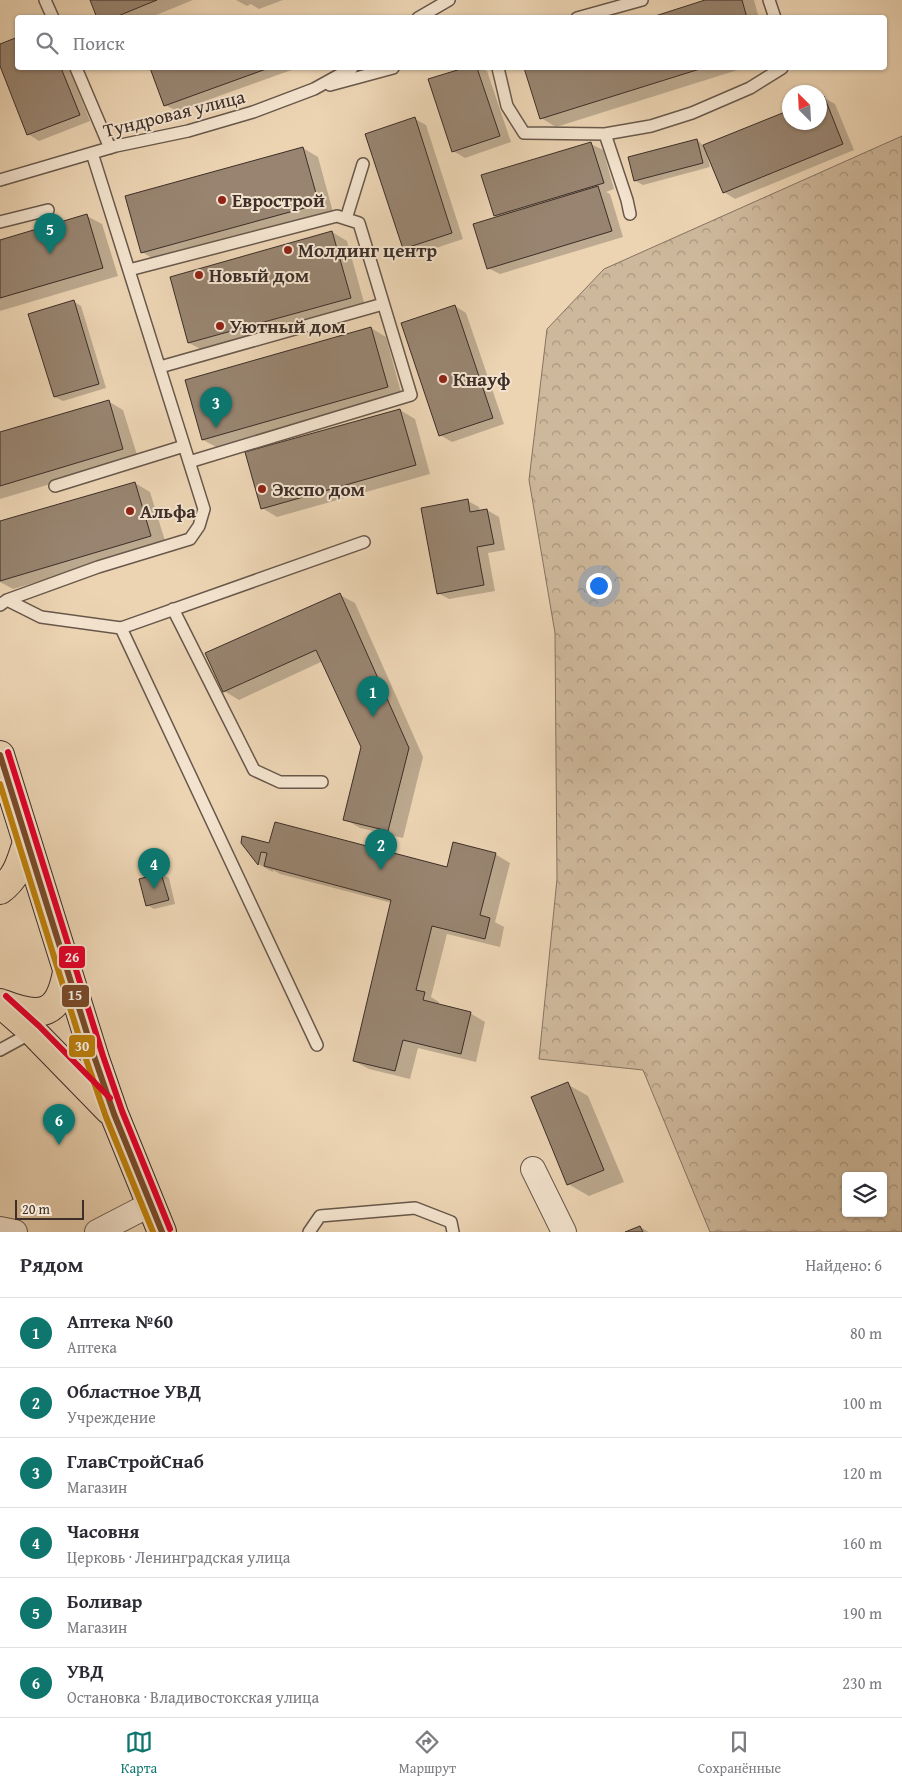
<!DOCTYPE html>
<html lang="ru">
<meta charset="utf-8">
<style>
body{margin:0;font-family:"Gentium Book Plus",serif;background:#f7f7f7;color:#2b2b33}
.controls{position:absolute;right:15px;bottom:15px;display:grid;overflow:hidden;border-radius:5px;box-shadow:0 1px 4px #0004}
.controls button{width:45px;height:45px;display:grid;place-items:center;padding:0;border:0;border-bottom:1px solid #e1e1e2;background:#fff;color:#2b2b33;font:25px sans-serif}
.compass{position:absolute;left:782px;top:85px;width:45px;height:45px;border-radius:50%;background:#fff;box-shadow:0 1px 4px #0004;rotate:336deg}
.scale{position:absolute;left:15px;bottom:12px;width:69px;box-sizing:border-box;padding-left:5px;border:2px solid #3c2e28;border-top:0;font-size:14px;line-height:18px;white-space:nowrap;color:#3c2e28;-webkit-text-stroke:4px #f3e3ce;paint-order:stroke}
.you{position:absolute;left:598px;top:585px;width:18px;height:18px;margin:-12px;border:4px solid #fff;border-radius:50%;background:#1a73e8;box-shadow:0 0 0 8px #1a73e833}
.badge{display:grid;place-items:center;width:32px;height:32px;border-radius:50%;background:#0f766e;color:#fff;font-size:16px;font-weight:700}
.pin{position:absolute;translate:-50% -41px;filter:drop-shadow(0 1px 2px #0008)}
.pin::after{content:'';position:absolute;top:26px;width:18px;height:15px;background:inherit;clip-path:polygon(0 0,100% 0,50% 100%)}
.list{margin:0;padding:0;list-style:none}
h2{display:flex;justify-content:space-between;align-items:center;height:65px;margin:0;padding:0 20px;font-size:21px}
h2 small{font-size:16px;font-weight:400;color:#7c7c81}
.list li{display:grid;grid-template-columns:32px 1fr auto;gap:15px;align-items:center;box-sizing:border-box;height:70px;padding:0 20px;border-top:1px solid #e1e1e2}
.list b{display:block;font-size:19px;white-space:nowrap}
.list p{margin:0;font-size:16px;white-space:nowrap;color:#7c7c81}
.list em{font-size:16px;font-style:normal;color:#7c7c81}
.icon{flex:none;width:28px;height:28px;fill:none;stroke:currentColor;stroke-width:2;stroke-linecap:round;stroke-linejoin:round}
.map{position:relative;flex:none;width:902px;height:1232px;overflow:hidden}
.search{position:absolute;background:#fff;box-shadow:0 1px 4px #0004;left:15px;right:15px;top:15px;height:55px;display:flex;align-items:center;gap:12px;box-sizing:border-box;padding:0 18px;border-radius:5px;color:#7c7c81;font-size:19px}
.sheet{height:485px;background:#fff}
nav{display:flex;justify-content:space-around;align-items:center;box-sizing:border-box;height:70px;border-top:1px solid #e1e1e2;background:#fff;font-size:14px;color:#7c7c81}
nav a{display:grid;justify-items:center;gap:2px}
nav .on{color:#0f766e}
.map>svg:first-child{display:block}
.forest{fill:url(#forest-crowns);stroke:#857362;fill-rule:evenodd}
.shadow{fill:#0003}
.building{fill:#988470;stroke:#3c2e28}
.lines{fill:none;stroke-linecap:round;stroke-linejoin:round}
.service-casing{stroke:#68584b;stroke-width:14}
.minor-casing{stroke:#68584b;stroke-width:26}
.primary-casing{stroke:#3c2e28;stroke-width:30}
.service{stroke:#f3e3ce;stroke-width:11}
.minor{stroke:#f3e3ce;stroke-width:24}
.primary{stroke:#ecd4b3;stroke-width:28}
.bus-1-casing{stroke:#f3e3ce;stroke-width:10}
.bus-2-casing{stroke:#f3e3ce;stroke-width:10}
.bus-3-casing{stroke:#f3e3ce;stroke-width:10}
.bus-1{stroke:#7a4b2a;stroke-width:6}
.bus-2{stroke:#bf820c;stroke-width:6}
.bus-3{stroke:#e4002b;stroke-width:6}
.poi-dot{fill:#8f2418;stroke:#f3e3ce;stroke-width:2}
.labels{text-anchor:middle;dominant-baseline:central;stroke-width:4;stroke-linejoin:round;paint-order:stroke}
.street-label{font-size:19px;fill:#3c2e28;stroke:#f3e3ce}
.poi-label{font-size:19px;font-weight:bold;fill:#3c2e28;stroke:#f3e3ce;text-anchor:start}
.line-badge{stroke:#f3e3ce;stroke-width:2}
.badge-label{font-size:14px;text-anchor:middle;font-weight:bold;fill:#fff}
</style>
<div class="map">
<svg width="902" height="1232" viewBox="0 0 902 1232">
<defs>
<pattern id="forest-crowns" width="20" height="18" patternUnits="userSpaceOnUse" patternTransform="scale(1.25)"><rect width="20" height="18" fill="#ceb89b"/><path d="M2 6a3 3 0 1 1 6 0M12 15a3 3 0 1 1 6 0" fill="none" stroke="#a8967e"/></pattern>
</defs>
<rect width="100%" height="100%" fill="#ecd4b3"/>
<filter id="stains"><feTurbulence type="fractalNoise" baseFrequency=".004" numOctaves="4"/><feColorMatrix values="0 0 0 0 .2 0 0 0 0 .09 0 0 0 0 .02 0 0 0 .5 -.17"/></filter>
<radialGradient id="worn" r=".72"><stop offset=".6" stop-color="#630" stop-opacity="0"/><stop offset="1" stop-color="#630" stop-opacity=".3"/></radialGradient>
<!-- forest -->
<path class="forest" d="M 902,136 L 902,1232 L 710,1232 L 643,1070 L 539,1059 L 557,879 L 555,633 L 529,480 L 547,329 L 604,269 ZM 846,1176 L 883,1176 L 883,1213 L 846,1213 Z"/>
<!-- shadow -->
<path class="shadow" d="M 92,0 L 193,0 L 149,18 L 99,18 Z
M 236,0 L 283,0 L 259,9 L 251,4 L 247,6 Z
M 709,0 L 754,0 L 759,18 L 653,18 Z
M 0,45 L 18,68 L 69,68 L 90,121 L 39,141 L 28,134 L 0,63 Z
M 152,68 L 297,68 L 177,111 L 165,105 Z
M 468,68 L 480,68 L 487,71 L 511,142 L 465,158 L 453,151 L 430,80 Z
M 525,68 L 744,68 L 556,127 L 541,118 Z
M 824,98 L 835,104 L 854,150 L 735,199 L 724,192 L 709,155 L 707,155 L 710,167 L 643,185 L 636,181 L 630,158 L 697,140 L 704,146 L 790,122 L 820,122 L 820,99 Z
M 415,119 L 426,125 L 463,239 L 415,255 L 404,248 Z
M 591,144 L 603,150 L 614,189 L 606,192 L 610,194 L 623,237 L 500,274 L 488,268 L 499,218 L 495,215 Z
M 303,148 L 318,157 L 333,212 L 157,261 L 142,252 Z
M 87,216 L 102,224 L 118,276 L 0,311 L 0,241 Z
M 332,232 L 347,241 L 365,306 L 204,351 L 189,343 L 171,278 Z
M 73,301 L 81,306 L 106,388 L 63,401 L 55,397 Z
M 455,306 L 466,313 L 504,424 L 452,442 L 440,435 Z
M 371,328 L 386,337 L 402,396 L 218,448 L 203,440 Z
M 108,401 L 123,410 L 138,458 L 0,499 L 0,433 Z
M 400,410 L 415,419 L 430,474 L 277,517 L 262,508 Z
M 135,483 L 150,492 L 166,544 L 13,589 L 0,582 L 0,523 Z
M 468,501 L 479,507 L 480,511 L 487,510 L 499,517 L 505,550 L 488,553 L 495,591 L 449,599 L 438,593 Z
M 340,595 L 355,603 L 423,757 L 403,838 L 360,828 L 345,819 L 362,747 L 323,661 L 239,700 L 224,691 Z
M 242,843 L 270,844 L 448,869 L 495,854 L 510,863 L 495,922 L 504,927 L 500,947 L 447,934 L 431,997 L 439,1002 L 439,1005 L 470,1013 L 485,1022 L 476,1062 L 418,1048 L 410,1079 L 369,1069 L 354,1061 L 392,903 L 280,874 L 273,870 L 273,872 L 258,864 Z
M 161,874 L 169,878 L 175,904 L 154,909 L 147,905 Z
M 567,1084 L 588,1096 L 624,1182 L 589,1196 L 568,1184 Z
M 640,1227 L 649,1232 L 628,1232 Z"/>
<!-- building -->
<path class="building" d="M 90,0 L 157,0 L 113,18 L 97,18 Z
M 705,0 L 742,0 L 747,18 L 649,18 Z
M 18,37 L 18,68 L 61,68 L 80,115 L 27,135 L 0,66 L 0,44 Z
M 150,68 L 269,68 L 164,106 Z
M 464,68 L 477,68 L 500,136 L 452,152 L 428,79 Z
M 524,68 L 703,68 L 540,119 Z
M 824,96 L 843,144 L 723,193 L 703,145 L 790,110 L 790,122 L 820,122 L 820,98 Z
M 415,117 L 452,233 L 403,249 L 365,134 Z
M 697,139 L 703,163 L 634,181 L 628,157 Z
M 591,142 L 604,183 L 494,216 L 481,175 Z
M 303,147 L 319,204 L 141,253 L 125,196 Z
M 598,186 L 612,231 L 487,269 L 473,224 Z
M 87,214 L 103,268 L 0,298 L 0,240 Z
M 332,231 L 351,298 L 188,343 L 170,277 Z
M 74,300 L 99,384 L 54,397 L 28,314 Z
M 455,305 L 493,418 L 439,436 L 401,323 Z
M 371,327 L 388,387 L 202,440 L 185,380 Z
M 109,400 L 123,449 L 0,486 L 0,432 Z
M 400,409 L 416,465 L 261,509 L 245,452 Z
M 135,482 L 151,536 L 0,581 L 0,521 Z
M 468,499 L 470,512 L 487,509 L 494,544 L 477,547 L 484,585 L 437,594 L 421,508 Z
M 340,593 L 409,748 L 388,831 L 343,820 L 361,747 L 316,650 L 223,692 L 205,653 Z
M 275,822 L 447,867 L 453,842 L 496,853 L 480,915 L 490,918 L 485,939 L 432,926 L 416,990 L 425,992 L 423,1000 L 471,1012 L 461,1054 L 403,1040 L 395,1071 L 353,1061 L 391,900 L 264,866 L 267,853 L 261,852 L 258,865 L 241,843 L 242,836 L 269,843 Z
M 161,873 L 169,900 L 146,906 L 139,879 Z
M 568,1082 L 604,1170 L 567,1185 L 531,1097 Z
M 640,1226 L 643,1232 L 625,1232 Z"/>
<g class="lines">
<!-- service casing -->
<g class="service-casing">
<path id="service" d="M 45,0 L 53,18
M 769,0 L 775,18
M 418,18 L 449,0
M 577,18 L 642,0
M 76,68 L 110,148
M 498,68 L 507,106 L 524,133 L 605,134 L 651,126 L 692,113 L 750,88 L 782,68
M 330,85 L 393,68
M 605,134 L 627,200 L 630,214
M 0,180 L 116,146 L 188,131 L 253,112 L 314,89 L 352,68
M 346,219 L 363,164
M 0,222 L 48,210
M 129,270 L 337,216 L 359,223 L 411,395 L 189,462
M 160,367 L 383,304
M 55,486 L 184,446
M 7,600 L 41,617 L 121,628 L 364,542
M 0,605 L 7,600 L 98,567 L 190,539 L 199,526 L 204,509 L 92,153
M 173,609 L 254,770 L 280,782 L 322,782
M 121,628 L 317,1045
M 0,1050 L 33,1032
M 309,1232 L 320,1216 L 415,1208 L 451,1222 L 453,1232"/>
</g>
<!-- minor casing -->
<g class="minor-casing">
<path id="minor" d="M 533,1169 L 564,1232
M 0,1229 L 15,1232
M 97,1232 L 151,1204"/>
</g>
<!-- primary casing -->
<g class="primary-casing">
<path id="primary" d="M 0,755 L 95,1059 L 114,1114 L 162,1232
M 0,890 C 17,878 21,861 27,842
M 0,1003 L 33,1032 L 109,1110
M 3,1004 C 42,1019 59,1015 67,972"/>
</g>
<!-- service -->
<use href="#service" class="service"/>
<!-- minor -->
<use href="#minor" class="minor"/>
<!-- primary -->
<use href="#primary" class="primary"/>
<!-- bus-1 casing -->
<g class="bus-1-casing">
<path id="bus-1" d="M 0,755 L 95,1059 L 114,1114 L 162,1232"/>
</g>
<!-- bus-2 casing -->
<g class="bus-2-casing">
<path id="bus-2" d="M 0,784 L 87,1062 L 106,1117 L 153,1232"/>
</g>
<!-- bus-3 casing -->
<g class="bus-3-casing">
<path id="bus-3" d="M 8,752 L 103,1056 L 122,1111 L 170,1229
M 6,996 L 39,1026 L 110,1098"/>
</g>
<!-- bus-1 -->
<use href="#bus-1" class="bus-1"/>
<!-- bus-2 -->
<use href="#bus-2" class="bus-2"/>
<!-- bus-3 -->
<use href="#bus-3" class="bus-3"/>
</g>
<!-- markers -->
<g class="poi-dot">
<circle cx="222" cy="200" r="5"/>
<circle cx="288" cy="250" r="5"/>
<circle cx="199" cy="275" r="5"/>
<circle cx="220" cy="326" r="5"/>
<circle cx="443" cy="379" r="5"/>
<circle cx="262" cy="489" r="5"/>
<circle cx="130" cy="511" r="5"/>
</g>
<g class="labels">
<!-- street labels -->
<g class="street-label">
<text transform="translate(174 113) rotate(-14)">Тундровая улица</text>
</g>
<!-- poi labels -->
<g class="poi-label">
<text x="232" y="200">Еврострой</text>
<text x="298" y="250">Молдинг центр</text>
<text x="209" y="275">Новый дом</text>
<text x="230" y="326">Уютный дом</text>
<text x="453" y="379">Кнауф</text>
<text x="272" y="489">Экспо дом</text>
<text x="140" y="511">Альфа</text>
</g>
</g>
<g class="line-badge">
<rect x="58" y="945" width="28" height="24" rx="5" fill="#e4002b"/>
<rect x="61" y="984" width="29" height="24" rx="5" fill="#7a4b2a"/>
<rect x="68" y="1034" width="28" height="24" rx="5" fill="#bf820c"/>
</g>
<g class="badge-label">
<text x="72" y="962">26</text>
<text x="75" y="1000">15</text>
<text x="82" y="1051">30</text>
</g>
<rect width="100%" height="100%" filter="url(#stains)"/>
<rect width="100%" height="100%" fill="url(#worn)"/>
</svg>
<div class="controls">
<button><svg class="icon" aria-label="layers" viewBox="0 0 24 24"><path d="M12 4l9 5-9 5-9-5zM3 14l9 5 9-5"/></svg></button>
</div>
<svg class="compass" viewBox="-18 -18 36 36"><path d="M0-13l5 13h-10z" fill="#e53935"/><path d="M0 13l5-13h-10z" fill="#7c7c81"/></svg>
<div class="scale">20 m</div>
<div class="you"></div>
<div class="pin badge" style="left:373px;top:717px">1</div>
<div class="pin badge" style="left:381px;top:870px">2</div>
<div class="pin badge" style="left:216px;top:428px">3</div>
<div class="pin badge" style="left:154px;top:889px">4</div>
<div class="pin badge" style="left:50px;top:254px">5</div>
<div class="pin badge" style="left:59px;top:1145px">6</div>
<div class="search"><svg class="icon" aria-label="search" viewBox="0 0 24 24"><circle cx="10" cy="10" r="6"/><path d="M15 15l6 6"/></svg>Поиск</div>
</div>
<section class="sheet">
<h2>Рядом<small>Найдено: 6</small></h2>
<ul class="list">
<li><span class="badge">1</span><div><b>Аптека №60</b><p>Аптека</p></div><em>80 m</em></li>
<li><span class="badge">2</span><div><b>Областное УВД</b><p>Учреждение</p></div><em>100 m</em></li>
<li><span class="badge">3</span><div><b>ГлавСтройСнаб</b><p>Магазин</p></div><em>120 m</em></li>
<li><span class="badge">4</span><div><b>Часовня</b><p>Церковь · Ленинградская улица</p></div><em>160 m</em></li>
<li><span class="badge">5</span><div><b>Боливар</b><p>Магазин</p></div><em>190 m</em></li>
<li><span class="badge">6</span><div><b>УВД</b><p>Остановка · Владивостокская улица</p></div><em>230 m</em></li>
</ul>
</section>
<nav>
<a class="on"><svg class="icon" aria-label="map" viewBox="0 0 24 24"><path d="M3 6l6-2 6 2 6-2v14l-6 2-6-2-6 2zM9 4v14M15 6v14"/></svg>Карта</a>
<a><svg class="icon" aria-label="directions" viewBox="0 0 24 24"><path d="M12 3l9 9-9 9-9-9zM9 14v-3h6M13 9l2 2-2 2"/></svg>Маршрут</a>
<a><svg class="icon" aria-label="saved" viewBox="0 0 24 24"><path d="M7 4h10v16l-5-4-5 4z"/></svg>Сохранённые</a>
</nav>
